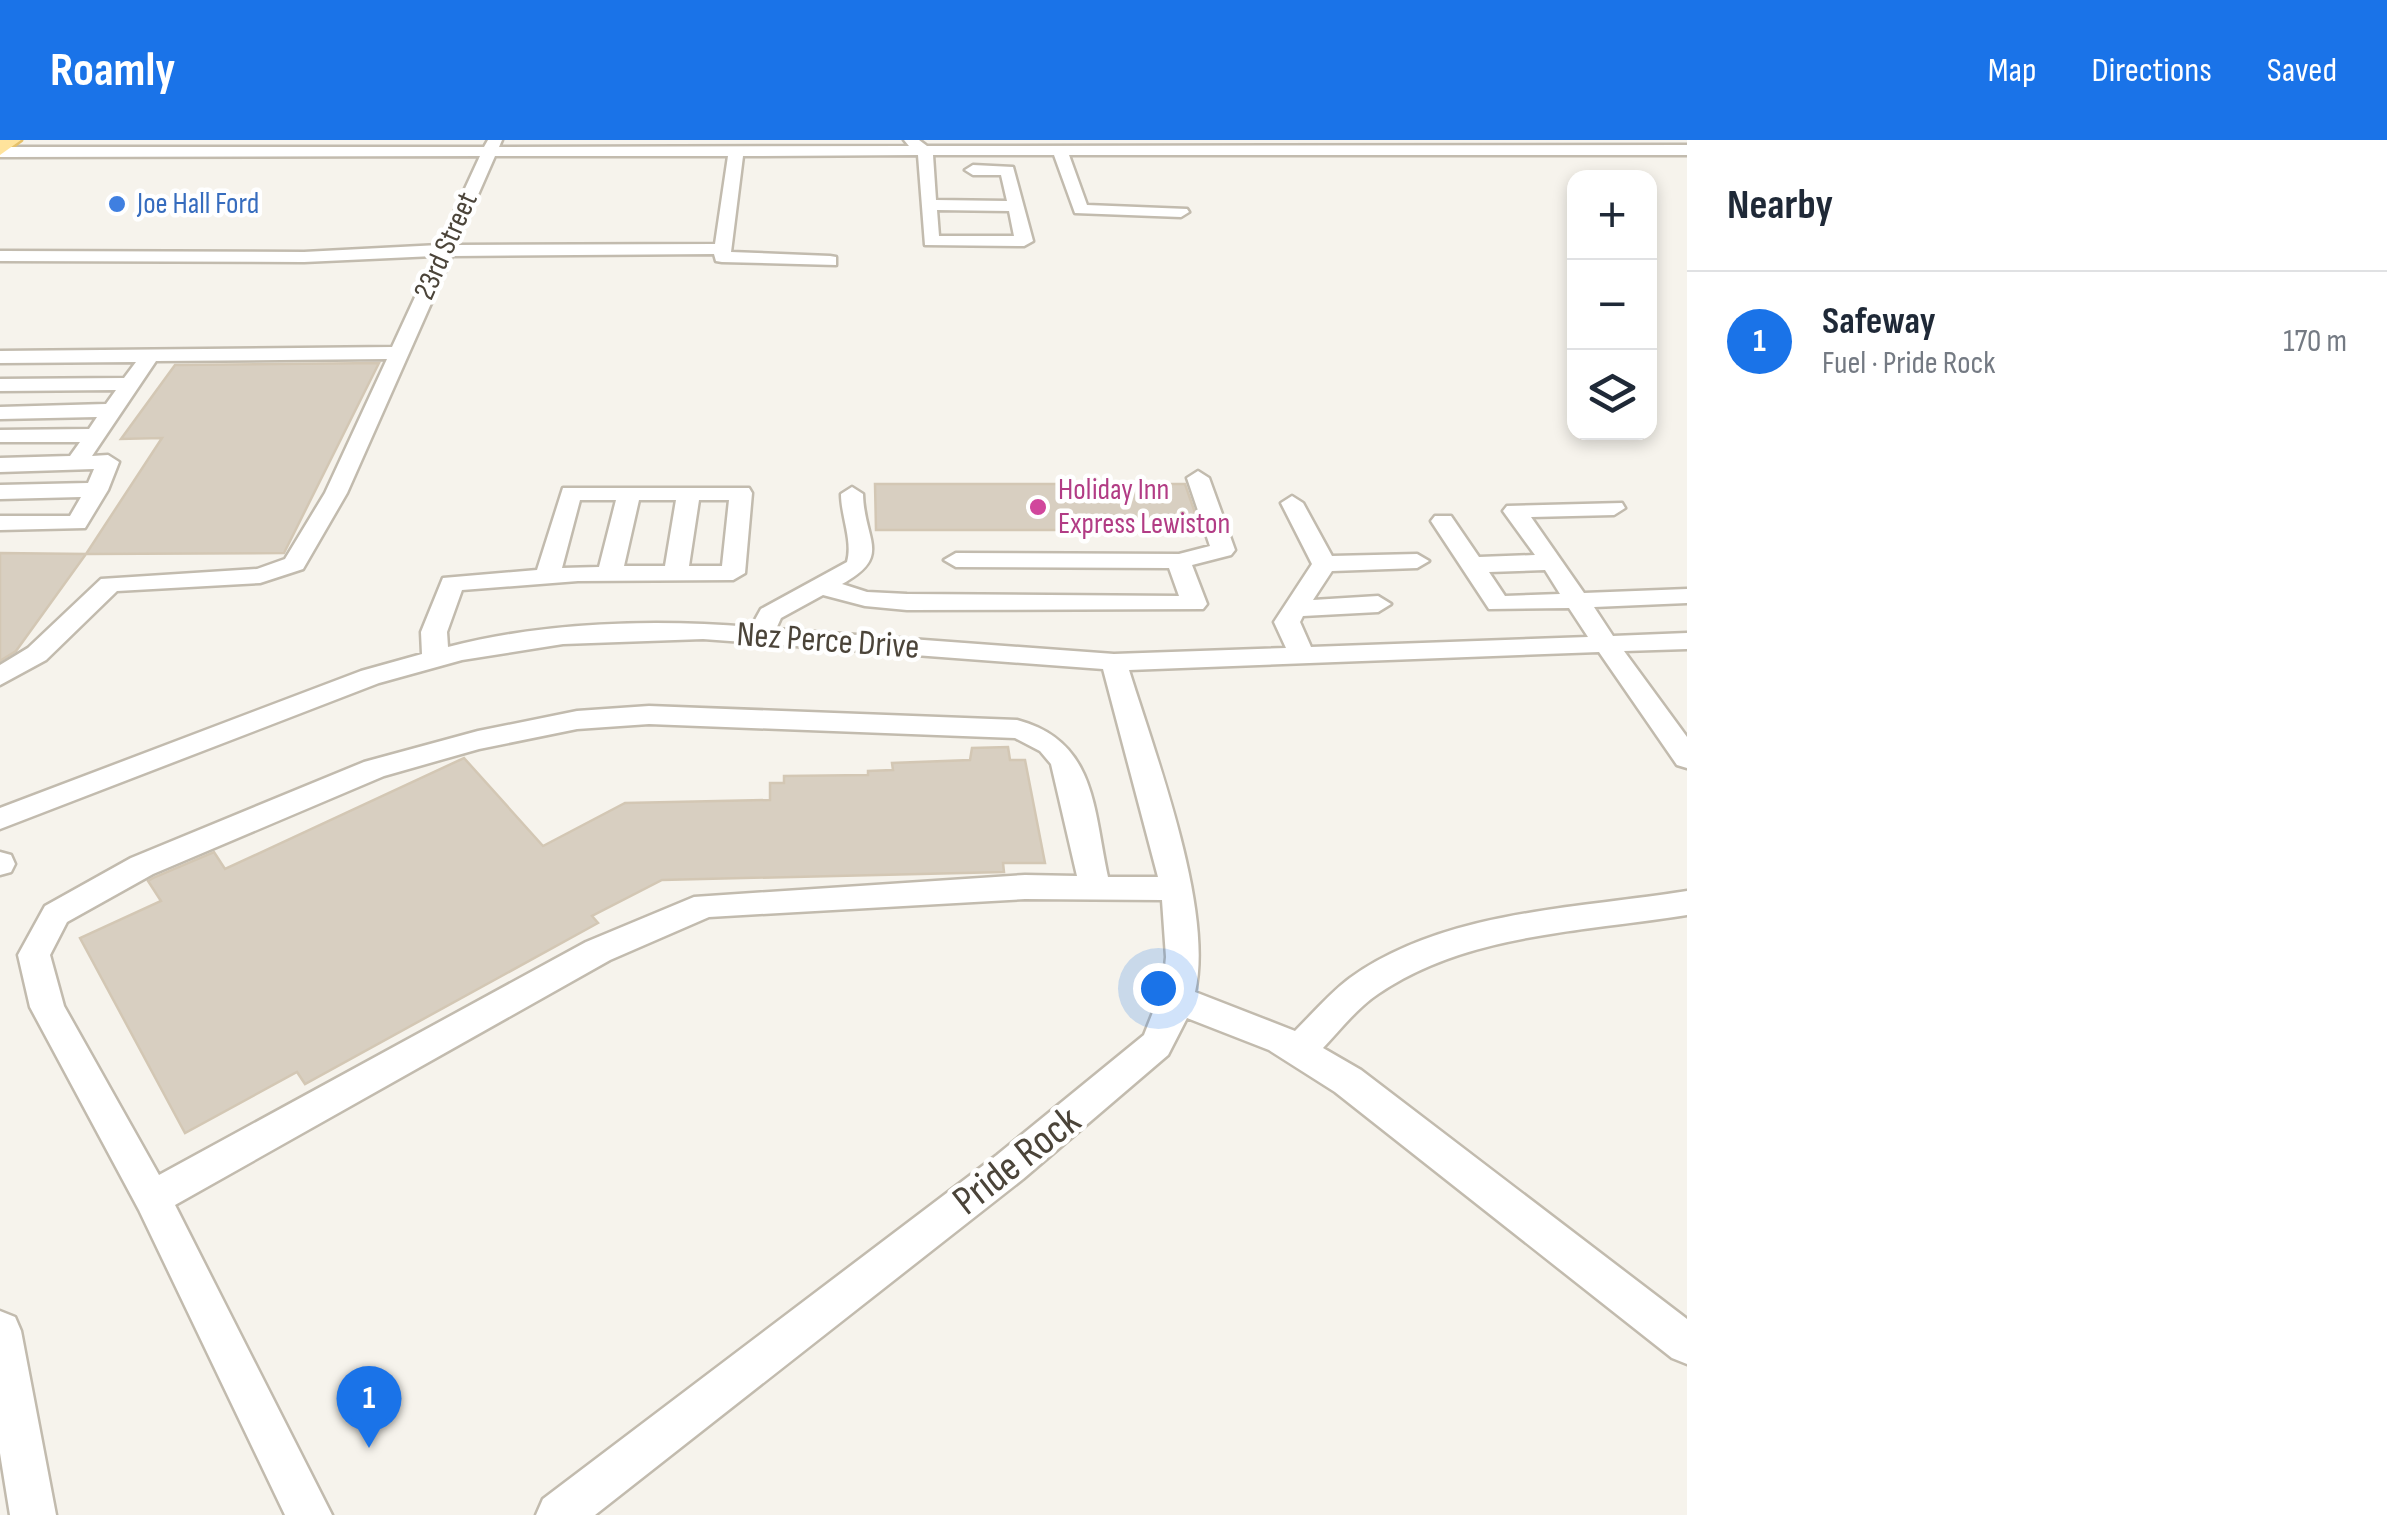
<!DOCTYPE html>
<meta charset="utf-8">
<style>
body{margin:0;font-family:"Sofia Sans Condensed",sans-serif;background:#f6f6f7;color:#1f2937}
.controls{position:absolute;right:30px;top:30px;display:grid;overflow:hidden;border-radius:20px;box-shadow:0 5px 15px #0003}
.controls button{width:90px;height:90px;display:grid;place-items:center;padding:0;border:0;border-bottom:2px solid #e0e1e3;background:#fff;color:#1f2937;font:50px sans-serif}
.you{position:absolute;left:1158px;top:848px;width:35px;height:35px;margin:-25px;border:8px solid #fff;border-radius:50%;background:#1a73e8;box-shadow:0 0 0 15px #1a73e833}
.badge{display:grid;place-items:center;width:65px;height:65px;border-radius:50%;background:#1a73e8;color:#fff;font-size:32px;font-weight:700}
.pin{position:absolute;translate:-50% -82px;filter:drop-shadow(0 2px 5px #0008)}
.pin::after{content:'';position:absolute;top:52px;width:35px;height:30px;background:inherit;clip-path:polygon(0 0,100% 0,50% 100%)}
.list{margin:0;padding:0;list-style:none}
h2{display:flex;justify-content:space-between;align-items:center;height:130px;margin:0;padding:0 40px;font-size:42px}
h2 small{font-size:32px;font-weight:400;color:#747a83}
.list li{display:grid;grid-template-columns:65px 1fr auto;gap:30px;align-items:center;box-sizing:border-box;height:140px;padding:0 40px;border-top:2px solid #e0e1e3}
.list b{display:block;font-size:38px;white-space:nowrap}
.list p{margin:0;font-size:32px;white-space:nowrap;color:#747a83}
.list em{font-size:32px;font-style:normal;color:#747a83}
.icon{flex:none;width:55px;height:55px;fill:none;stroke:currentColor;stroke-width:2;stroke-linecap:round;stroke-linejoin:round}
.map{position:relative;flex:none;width:1687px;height:1375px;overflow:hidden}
header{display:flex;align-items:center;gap:60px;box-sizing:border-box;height:140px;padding:0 50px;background:#1a73e8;color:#fff}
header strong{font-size:48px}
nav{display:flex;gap:55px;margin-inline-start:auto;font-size:35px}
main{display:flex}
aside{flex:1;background:#fff}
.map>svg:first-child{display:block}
.building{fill:#d8cfc1;stroke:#d3c7b4;stroke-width:2.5}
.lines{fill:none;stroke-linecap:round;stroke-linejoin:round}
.minor-casing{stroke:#c2bbae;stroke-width:5}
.major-casing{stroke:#e6c16a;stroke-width:5}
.minor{fill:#fff;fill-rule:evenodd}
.major{fill:#ffe39c;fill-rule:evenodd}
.shop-dot{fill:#3f7fe0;stroke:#fff;stroke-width:4}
.hotel-dot{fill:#d1479c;stroke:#fff;stroke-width:4}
.labels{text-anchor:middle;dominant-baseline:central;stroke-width:9;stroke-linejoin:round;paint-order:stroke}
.far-shop-label{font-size:30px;fill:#366cbe;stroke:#fff;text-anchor:start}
.far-street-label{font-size:30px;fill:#4b4439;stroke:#fff}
.far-hotel-label{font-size:30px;fill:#b23c85;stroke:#fff;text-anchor:start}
.street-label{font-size:35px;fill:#4b4439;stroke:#fff}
.near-street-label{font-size:42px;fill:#4b4439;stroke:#fff}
</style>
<header>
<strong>Roamly</strong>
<nav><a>Map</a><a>Directions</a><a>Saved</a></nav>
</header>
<main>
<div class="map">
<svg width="1687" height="1375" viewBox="0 0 1687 1375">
<rect width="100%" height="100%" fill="#f6f3ec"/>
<!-- building -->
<path class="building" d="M 379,223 L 284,413 L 86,414 L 162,298 L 121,299 L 175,225 Z
M 875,344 L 1185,344 L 1201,390 L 876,390 Z
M 0,413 L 86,414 L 16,511 L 0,521 Z
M 1008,607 L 1010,620 L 1025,620 L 1045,723 L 1003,723 L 1004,732 L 662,740 L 592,776 L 598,783 L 305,944 L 297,932 L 185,993 L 80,798 L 161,761 L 148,741 L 155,737 L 214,712 L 225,729 L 464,618 L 543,706 L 625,663 L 770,660 L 770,643 L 784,643 L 784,636 L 868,635 L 868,631 L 893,630 L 892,623 L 970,620 L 972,608 Z"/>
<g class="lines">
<!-- minor casing -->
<g class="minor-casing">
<path id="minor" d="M 488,0 L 502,0 L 499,7 L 909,6 L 904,0 L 919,0 L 927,6 L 1687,5 L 1687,15 L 1069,15 L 1087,65 L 1187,69 L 1189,72 L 1181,77 L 1075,73 L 1054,15 L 933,15 L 936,60 L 1007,61 L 1001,35 L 973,35 L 965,30 L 973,25 L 1013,27 L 1033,101 L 1024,106 L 925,105 L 918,15 L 743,16 L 731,112 L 830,116 L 836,117 L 836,125 L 722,122 L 716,121 L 714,114 L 452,116 L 347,353 L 303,429 L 260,443 L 117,451 L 46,520 L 0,545 L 0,525 L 28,508 L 101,439 L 257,429 L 285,419 L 325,353 L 387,219 L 156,221 L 92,316 L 108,315 L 119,322 L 108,350 L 85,388 L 0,390 L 0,376 L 70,376 L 81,357 L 0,359 L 0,345 L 88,343 L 94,329 L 0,332 L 0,318 L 70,316 L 80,302 L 0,302 L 0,290 L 89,289 L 97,277 L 0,279 L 0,267 L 106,264 L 116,250 L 0,251 L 0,239 L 124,238 L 136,222 L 0,223 L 0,211 L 392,207 L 434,116 L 304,122 L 0,121 L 0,111 L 304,112 L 439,105 L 480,16 L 0,17 L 0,7 L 484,7 ZM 495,16 L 728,16 L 715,104 L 456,105 ZM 937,70 L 1009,71 L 1014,96 L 939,96 Z
M 1198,331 L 1209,338 L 1235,410 L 1231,415 L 1192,425 L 1207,464 L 1203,469 L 907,470 L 865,466 L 823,455 L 781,478 L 776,489 L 1114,514 L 1286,508 L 1274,482 L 1312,424 L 1281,363 L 1292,356 L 1303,363 L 1332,416 L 1417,414 L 1429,421 L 1417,428 L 1332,431 L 1313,460 L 1378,456 L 1391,464 L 1378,472 L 1303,476 L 1300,482 L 1311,507 L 1588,497 L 1569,468 L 1489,469 L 1431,381 L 1435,376 L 1451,376 L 1479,417 L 1535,415 L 1503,371 L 1507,366 L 1622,363 L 1625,368 L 1614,375 L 1531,377 L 1584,453 L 1687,449 L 1687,463 L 1594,467 L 1613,496 L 1687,493 L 1687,509 L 1624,511 L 1687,597 L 1687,628 L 1677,625 L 1599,512 L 1129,530 C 1155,614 1214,769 1195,852 L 1295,891 C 1313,873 1330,853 1350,838 C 1445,770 1576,769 1687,751 L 1687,775 C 1583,792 1467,793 1378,854 C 1357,868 1340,890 1323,908 L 1361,930 L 1687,1179 L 1687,1224 L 1672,1218 L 1335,952 L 1269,910 L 1187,878 L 1168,915 L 1023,1039 L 595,1375 L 536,1375 L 543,1359 L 997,1015 L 1144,895 L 1163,847 L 1166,817 L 1162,760 L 1025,759 L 709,777 L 610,820 L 175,1065 L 332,1375 L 285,1375 L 139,1070 L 30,867 L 18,815 L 45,766 L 131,718 L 364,622 L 478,591 L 577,571 L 649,566 L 1017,580 C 1096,601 1093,668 1108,737 L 1158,737 L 1103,529 L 703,499 L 563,504 L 462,520 L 379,543 L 0,689 L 0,668 L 361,531 L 422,514 L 421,492 L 443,438 L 537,430 L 563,348 L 749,348 L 752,353 L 745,433 L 733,440 L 578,441 L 462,450 L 447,492 L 448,507 C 544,482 653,479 751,487 L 761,469 L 847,422 C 853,401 841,376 841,354 L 852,347 L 863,354 C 864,401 893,416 842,444 L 867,452 L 907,454 L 1179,456 L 1169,428 L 956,427 L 944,420 L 956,413 L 1179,414 L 1210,406 L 1187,338 ZM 580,360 L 616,360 L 599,427 L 562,428 ZM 639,360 L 676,360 L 665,426 L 624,426 ZM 699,360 L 729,360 L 722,426 L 689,426 ZM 1545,430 L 1560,454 L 1505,456 L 1489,432 ZM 649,584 L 1015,598 L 1040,611 L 1051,624 L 1077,736 L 1025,735 L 694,757 L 586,802 L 159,1035 L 64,866 L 50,815 L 67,782 L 153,734 L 384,636 L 479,609 L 577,589 Z
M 0,712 L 11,715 L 15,724 L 11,732 L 0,735 Z
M 0,1171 L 15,1177 L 21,1191 L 56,1375 L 10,1375 L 0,1313 Z"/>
</g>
<!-- major casing -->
<g class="major-casing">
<path id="major" d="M 0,0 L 21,0 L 0,15 Z"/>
</g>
<!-- minor -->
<use href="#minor" class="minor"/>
<!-- major -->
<use href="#major" class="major"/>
</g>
<!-- markers -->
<circle class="shop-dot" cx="117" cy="64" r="10"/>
<circle class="hotel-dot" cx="1038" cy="367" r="10"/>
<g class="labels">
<!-- far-shop labels -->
<g class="far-shop-label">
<text x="137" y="64">Joe Hall Ford</text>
</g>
<!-- far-street labels -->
<g class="far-street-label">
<text transform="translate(446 106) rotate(-66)">23rd Street</text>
</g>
<!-- far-hotel labels -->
<g class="far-hotel-label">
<text x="1058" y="350">Holiday Inn<tspan x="1058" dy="34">Express Lewiston</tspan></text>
</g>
<!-- street labels -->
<g class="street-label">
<text transform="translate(828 501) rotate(4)">Nez Perce Drive</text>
</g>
<!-- near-street labels -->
<g class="near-street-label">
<text transform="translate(1017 1021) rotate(-38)">Pride Rock</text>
</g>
</g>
</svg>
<div class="controls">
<button>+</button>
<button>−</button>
<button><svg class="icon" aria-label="layers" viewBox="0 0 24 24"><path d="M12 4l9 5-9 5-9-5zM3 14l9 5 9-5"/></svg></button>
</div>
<div class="you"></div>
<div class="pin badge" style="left:369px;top:1308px">1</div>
</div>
<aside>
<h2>Nearby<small></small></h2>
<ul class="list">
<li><span class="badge">1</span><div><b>Safeway</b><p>Fuel · Pride Rock</p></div><em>170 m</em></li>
</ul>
</aside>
</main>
